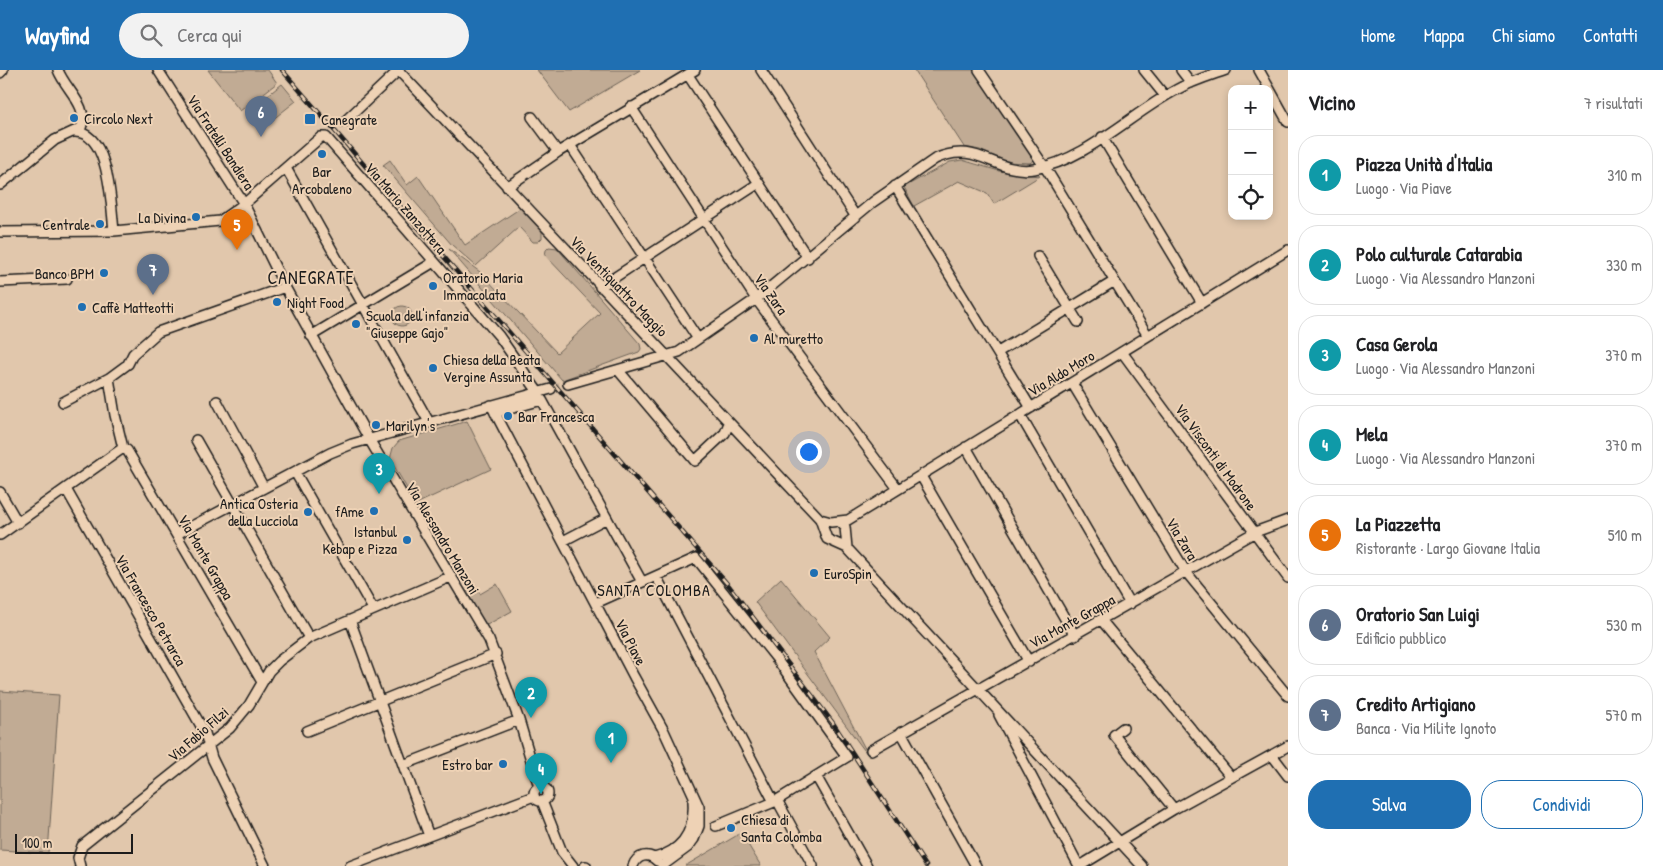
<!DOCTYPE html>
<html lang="it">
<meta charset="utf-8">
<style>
body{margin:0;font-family:"Patrick Hand",sans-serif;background:#f2f2f2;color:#202124}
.controls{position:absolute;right:15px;top:15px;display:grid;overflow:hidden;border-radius:10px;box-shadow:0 2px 8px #0003}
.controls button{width:45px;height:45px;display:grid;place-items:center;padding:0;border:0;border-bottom:1px solid #e0e0e0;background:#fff;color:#202124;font:25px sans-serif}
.scale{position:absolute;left:15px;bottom:12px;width:118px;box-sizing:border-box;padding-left:5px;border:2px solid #1c1c1c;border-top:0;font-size:14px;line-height:18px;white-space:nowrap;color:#1c1c1c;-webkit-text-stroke:4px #eed2b5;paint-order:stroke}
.you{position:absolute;left:808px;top:381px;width:18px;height:18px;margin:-12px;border:4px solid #fff;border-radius:50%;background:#1a73e8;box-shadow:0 0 0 8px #1a73e833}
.badge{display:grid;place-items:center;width:32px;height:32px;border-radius:50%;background:#1f6fb2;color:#fff;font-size:16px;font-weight:700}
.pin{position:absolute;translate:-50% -41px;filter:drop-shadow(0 1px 2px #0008)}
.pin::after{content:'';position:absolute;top:26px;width:18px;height:15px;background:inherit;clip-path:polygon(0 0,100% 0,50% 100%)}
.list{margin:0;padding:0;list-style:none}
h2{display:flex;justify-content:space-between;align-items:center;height:65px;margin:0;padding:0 20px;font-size:21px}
h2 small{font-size:16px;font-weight:400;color:#757577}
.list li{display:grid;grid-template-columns:32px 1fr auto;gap:15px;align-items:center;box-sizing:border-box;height:80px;margin:0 10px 10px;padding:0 10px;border:1px solid #e0e0e0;border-radius:20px}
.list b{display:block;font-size:19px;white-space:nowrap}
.list p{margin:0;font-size:16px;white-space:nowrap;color:#757577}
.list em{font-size:16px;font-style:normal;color:#757577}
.actions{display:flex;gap:10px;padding:15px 20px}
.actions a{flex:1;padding:11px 0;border:1px solid #1f6fb2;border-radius:20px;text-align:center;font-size:18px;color:#1f6fb2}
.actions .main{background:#1f6fb2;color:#fff}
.icon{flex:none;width:28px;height:28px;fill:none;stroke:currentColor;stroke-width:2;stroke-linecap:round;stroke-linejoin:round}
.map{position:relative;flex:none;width:1288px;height:796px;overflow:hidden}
header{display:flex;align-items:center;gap:30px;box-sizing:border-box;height:70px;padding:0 25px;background:#1f6fb2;color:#fff}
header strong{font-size:24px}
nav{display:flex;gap:28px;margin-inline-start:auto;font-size:18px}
.search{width:350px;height:45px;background:#f2f2f2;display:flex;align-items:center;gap:12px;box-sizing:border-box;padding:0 18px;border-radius:28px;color:#757577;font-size:19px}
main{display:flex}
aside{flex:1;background:#fff}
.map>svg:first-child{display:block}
.green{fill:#c1ab94;stroke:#6e6458}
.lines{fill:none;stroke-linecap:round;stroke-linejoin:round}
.minor-tunnel{stroke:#baa58f;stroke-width:9;stroke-dasharray:9 4.5;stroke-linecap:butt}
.minor-casing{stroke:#1c1c1c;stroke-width:12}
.minor{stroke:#eed2b5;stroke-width:9}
.rail-casing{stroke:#1c1c1c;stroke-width:4.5}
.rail{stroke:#eed2b5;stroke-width:2.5;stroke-dasharray:8;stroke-linecap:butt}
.poi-dot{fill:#1f6fb2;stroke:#eed2b5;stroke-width:2}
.labels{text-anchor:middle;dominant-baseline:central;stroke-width:4;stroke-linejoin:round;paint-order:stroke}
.poi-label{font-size:15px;fill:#1c1c1c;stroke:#eed2b5;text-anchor:start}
.street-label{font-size:15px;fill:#1c1c1c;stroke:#eed2b5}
.neighbourhood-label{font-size:16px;letter-spacing:1px;fill:#1c1c1c;stroke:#eed2b5}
.quarter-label{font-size:18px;letter-spacing:1px;fill:#1c1c1c;stroke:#eed2b5}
</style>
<header>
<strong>Wayfind</strong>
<div class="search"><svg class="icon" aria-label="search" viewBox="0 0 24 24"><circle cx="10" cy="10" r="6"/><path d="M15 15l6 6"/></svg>Cerca qui</div>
<nav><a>Home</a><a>Mappa</a><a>Chi siamo</a><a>Contatti</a></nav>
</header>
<main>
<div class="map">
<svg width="1288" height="796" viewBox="0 0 1288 796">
<rect width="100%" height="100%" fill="#e1c7ac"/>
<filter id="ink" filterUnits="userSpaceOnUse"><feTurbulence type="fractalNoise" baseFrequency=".02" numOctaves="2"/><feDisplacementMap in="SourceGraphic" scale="10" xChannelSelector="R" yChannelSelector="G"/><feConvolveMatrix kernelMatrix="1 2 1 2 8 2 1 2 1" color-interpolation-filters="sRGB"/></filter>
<g filter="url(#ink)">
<!-- green -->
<path class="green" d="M 208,0 L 268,0 L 277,13 L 240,41 Z
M 537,0 L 640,0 L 569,42 Z
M 914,0 L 973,0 L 1033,85 L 1034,90 L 1030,93 L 1003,92 L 980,80 L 964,77 Z
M 282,14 L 296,31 L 262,58 L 248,41 Z
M 390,90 L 407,115 L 418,106 L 465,175 L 522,137 L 542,161 L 542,168 L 538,172 L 533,172 L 519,157 L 476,196 L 452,175 L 383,95 Z
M 962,90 L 999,101 L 1040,106 L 994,134 L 987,123 L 959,111 L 914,136 L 904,117 L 950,92 Z
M 549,177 L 557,178 L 640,274 L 641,279 L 639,282 L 562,310 L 449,179 L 480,202 L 557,283 L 600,243 L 545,185 L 546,180 Z
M392 246a10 10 0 1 1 20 0a10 10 0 1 1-20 0Z
M 467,351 L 491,399 L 416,434 L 390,389 L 393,378 L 399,371 Z
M 781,508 L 830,567 L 814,582 L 870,688 L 755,532 Z
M 497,514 L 512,541 L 485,556 L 466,522 L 476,516 L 480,524 Z
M 0,621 L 59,625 L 48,783 L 0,780 Z
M 741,763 L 761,796 L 685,796 Z"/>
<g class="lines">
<!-- minor-tunnel -->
<path class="minor-tunnel" d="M 551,319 L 568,314"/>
<!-- minor casing -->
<g class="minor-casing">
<path id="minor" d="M 158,0 L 244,134 L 285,217 L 369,369 L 489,570 L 519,650 L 539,717
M 398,0 L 820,449 L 827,469 L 847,478 L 1142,796
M 761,0 L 856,147
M 979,0 L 1048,102 L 1148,266
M 1144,0 L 1165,26
M 1181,0 L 1191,13
M 1259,0 L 1288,52
M 0,3 L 3,0
M 688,5 L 808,188
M 631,37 L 756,229 L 898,419
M 532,47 L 558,82
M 344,52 L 399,0
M 75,62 C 110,62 111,136 114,161
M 1102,67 L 1202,233
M 570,75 L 698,269
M 286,98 L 429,352
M 0,115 L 55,70 L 81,58 C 90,37 65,19 58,0
M 895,116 L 1031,338
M 507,117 L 558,82 L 695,0
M 0,162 L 114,161 L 220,151 L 244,134 L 321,67 L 326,67 L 499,266 L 538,322
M 1038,186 L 1078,252
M 0,212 L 67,209
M 600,217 L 759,113
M 311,266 L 434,192
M 998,282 L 1113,212
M 1122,282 L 1288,508
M 618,300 L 695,391 L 725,363 L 729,353
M 1072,313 L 1186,502 L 1288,626
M 568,314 L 679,282 L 756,229 L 873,132 L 935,89 C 978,69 995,105 1034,99 C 1085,91 1132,43 1176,20 C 1192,11 1209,6 1226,0
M 217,331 L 264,418
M 63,332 L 109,308
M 491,335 L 634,607 L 664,661 L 699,737 L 699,756 L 694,769 L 688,777 L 662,796
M 495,343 L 542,330 L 642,512
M 1020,345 L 1130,534
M 196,370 L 309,568
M 966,377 L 1075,566
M 123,378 L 115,345 L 109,308 L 128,294 L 133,284 L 158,262 L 285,217
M 123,378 L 127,380 L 262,612
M 295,402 L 373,539
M 921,406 L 1029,592
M 66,419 L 205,663 L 212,688 L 265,796
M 0,422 L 18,453
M 820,449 L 831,452 L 848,450 L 1288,180
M 839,451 L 845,457 L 847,478
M 177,464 L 330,383 L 352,374 L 551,319
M 0,465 L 123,378
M 563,471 L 607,448
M 656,506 L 774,732
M 596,533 L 696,488 L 776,588 L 847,687 L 774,732 L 716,756
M 350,550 L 429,766
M 1102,551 L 1231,707
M 999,645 L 1079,796
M 1123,658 L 1114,665 L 1174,739
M 307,661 L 496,584
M 901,662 L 976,796
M 871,680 L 1255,462 L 1288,450
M 1272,685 L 1288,706
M 403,695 L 519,650
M 816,706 L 867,796
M534 724a7 7 0 1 1 14 0a7 7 0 1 1-14 0Z
M 777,730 L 813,796
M 542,731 L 562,782 L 573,796
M 654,788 C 683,781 695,760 693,731
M 80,796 L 78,788 L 82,776 L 230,658 L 249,635 L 269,601 L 279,591 L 309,568 L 450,507
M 350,796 L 534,726
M 585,796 L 586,796
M 633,796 C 637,785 649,782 657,791
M 1080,796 L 1174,739 L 1288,676"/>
</g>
<!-- minor -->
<use href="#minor" class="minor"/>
<!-- rail casing -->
<g class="rail-casing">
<path id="rail" d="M 282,0 L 730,517 L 833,653 L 926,796"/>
</g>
<!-- rail -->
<use href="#rail" class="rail"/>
</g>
</g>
<!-- markers -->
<g class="poi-dot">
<circle cx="74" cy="48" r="5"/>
<rect x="304" y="43" width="12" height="12" rx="2.5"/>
<circle cx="322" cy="84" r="5"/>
<circle cx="196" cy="147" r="5"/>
<circle cx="100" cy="154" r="5"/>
<circle cx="104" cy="203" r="5"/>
<circle cx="433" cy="216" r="5"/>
<circle cx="277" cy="232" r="5"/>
<circle cx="82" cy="237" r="5"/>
<circle cx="356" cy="254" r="5"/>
<circle cx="754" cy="268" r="5"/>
<circle cx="433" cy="298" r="5"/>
<circle cx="508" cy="346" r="5"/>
<circle cx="376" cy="355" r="5"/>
<circle cx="374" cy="441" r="5"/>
<circle cx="308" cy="442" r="5"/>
<circle cx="407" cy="470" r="5"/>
<circle cx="814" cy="503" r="5"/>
<circle cx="503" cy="694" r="5"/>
<circle cx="731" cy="758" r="5"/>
</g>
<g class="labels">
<!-- poi labels -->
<g class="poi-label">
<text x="84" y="48">Circolo Next</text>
<text x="321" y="49">Canegrate</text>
<text x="322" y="101" text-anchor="middle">Bar<tspan x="322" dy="17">Arcobaleno</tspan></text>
<text x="186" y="147" text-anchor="end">La Divina</text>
<text x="90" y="154" text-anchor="end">Centrale</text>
<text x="94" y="203" text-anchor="end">Banco BPM</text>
<text x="443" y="207">Oratorio Maria<tspan x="443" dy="17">Immacolata</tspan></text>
<text x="287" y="232">Night Food</text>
<text x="92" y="237">Caffè Matteotti</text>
<text x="366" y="245">Scuola dell'infanzia<tspan x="366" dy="17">"Giuseppe Gajo"</tspan></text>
<text x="764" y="268">Al muretto</text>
<text x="443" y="289">Chiesa della Beata<tspan x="443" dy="17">Vergine Assunta</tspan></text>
<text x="518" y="346">Bar Francesca</text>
<text x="386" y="355">Marilyn's</text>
<text x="298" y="433" text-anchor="end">Antica Osteria<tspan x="298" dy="17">della Lucciola</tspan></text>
<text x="364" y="441" text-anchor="end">fAme</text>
<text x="397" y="461" text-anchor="end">Istanbul<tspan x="397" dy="17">Kebap e Pizza</tspan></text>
<text x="824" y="503">EuroSpin</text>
<text x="493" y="694" text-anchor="end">Estro bar</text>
<text x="741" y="749">Chiesa di<tspan x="741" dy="17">Santa Colomba</tspan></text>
</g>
<!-- street labels -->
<g class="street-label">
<text transform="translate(221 72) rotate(57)">Via Fratelli Bandiera</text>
<text transform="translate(406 138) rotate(49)">Via Mario Zanzottera</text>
<text transform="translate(619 216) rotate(46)">Via Ventiquattro Maggio</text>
<text transform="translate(771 224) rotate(55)">Via Zara</text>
<text transform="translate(1061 303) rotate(-31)">Via Aldo Moro</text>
<text transform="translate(1216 387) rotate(54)">Via Visconti di Modrone</text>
<text transform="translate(443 468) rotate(59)">Via Alessandro Manzoni</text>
<text transform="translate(1182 469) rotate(59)">Via Zara</text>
<text transform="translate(206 487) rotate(60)">Via Monte Grappa</text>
<text transform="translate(151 540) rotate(60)">Via Francesco Petrarca</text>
<text transform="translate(1072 551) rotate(-29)">Via Monte Grappa</text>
<text transform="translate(631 572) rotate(63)">Via Piave</text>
<text transform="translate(198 664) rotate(-41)">Via Fabio Filzi</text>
</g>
<!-- neighbourhood labels -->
<g class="neighbourhood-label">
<text x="654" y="520">SANTA COLOMBA</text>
</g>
<!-- quarter labels -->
<g class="quarter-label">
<text x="311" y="207">CANEGRATE</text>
</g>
</g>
</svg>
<div class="controls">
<button>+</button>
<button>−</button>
<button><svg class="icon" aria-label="locate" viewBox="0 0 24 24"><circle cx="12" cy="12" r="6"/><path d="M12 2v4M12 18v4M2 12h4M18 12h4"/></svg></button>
</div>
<div class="scale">100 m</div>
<div class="you"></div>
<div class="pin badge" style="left:611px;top:693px;background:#0f9aa8">1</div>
<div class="pin badge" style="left:531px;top:648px;background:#0f9aa8">2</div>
<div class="pin badge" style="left:379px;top:424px;background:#0f9aa8">3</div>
<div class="pin badge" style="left:541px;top:724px;background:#0f9aa8">4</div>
<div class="pin badge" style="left:237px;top:180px;background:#e8710a">5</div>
<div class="pin badge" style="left:261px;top:67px;background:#5c6f8a">6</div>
<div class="pin badge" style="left:153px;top:225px;background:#5c6f8a">7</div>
</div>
<aside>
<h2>Vicino<small>7 risultati</small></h2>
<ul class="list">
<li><span class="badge" style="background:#0f9aa8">1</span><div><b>Piazza Unità d'Italia</b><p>Luogo · Via Piave</p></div><em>310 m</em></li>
<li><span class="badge" style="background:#0f9aa8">2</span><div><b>Polo culturale Catarabia</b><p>Luogo · Via Alessandro Manzoni</p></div><em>330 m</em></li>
<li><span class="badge" style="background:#0f9aa8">3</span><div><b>Casa Gerola</b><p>Luogo · Via Alessandro Manzoni</p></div><em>370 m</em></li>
<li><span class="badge" style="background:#0f9aa8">4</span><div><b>Mela</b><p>Luogo · Via Alessandro Manzoni</p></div><em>370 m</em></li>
<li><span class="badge" style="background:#e8710a">5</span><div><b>La Piazzetta</b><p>Ristorante · Largo Giovane Italia</p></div><em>510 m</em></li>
<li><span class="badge" style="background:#5c6f8a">6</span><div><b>Oratorio San Luigi</b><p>Edificio pubblico</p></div><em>530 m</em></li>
<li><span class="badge" style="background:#5c6f8a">7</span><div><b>Credito Artigiano</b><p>Banca · Via Milite Ignoto</p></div><em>570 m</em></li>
</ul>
<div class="actions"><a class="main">Salva</a><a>Condividi</a></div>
</aside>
</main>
